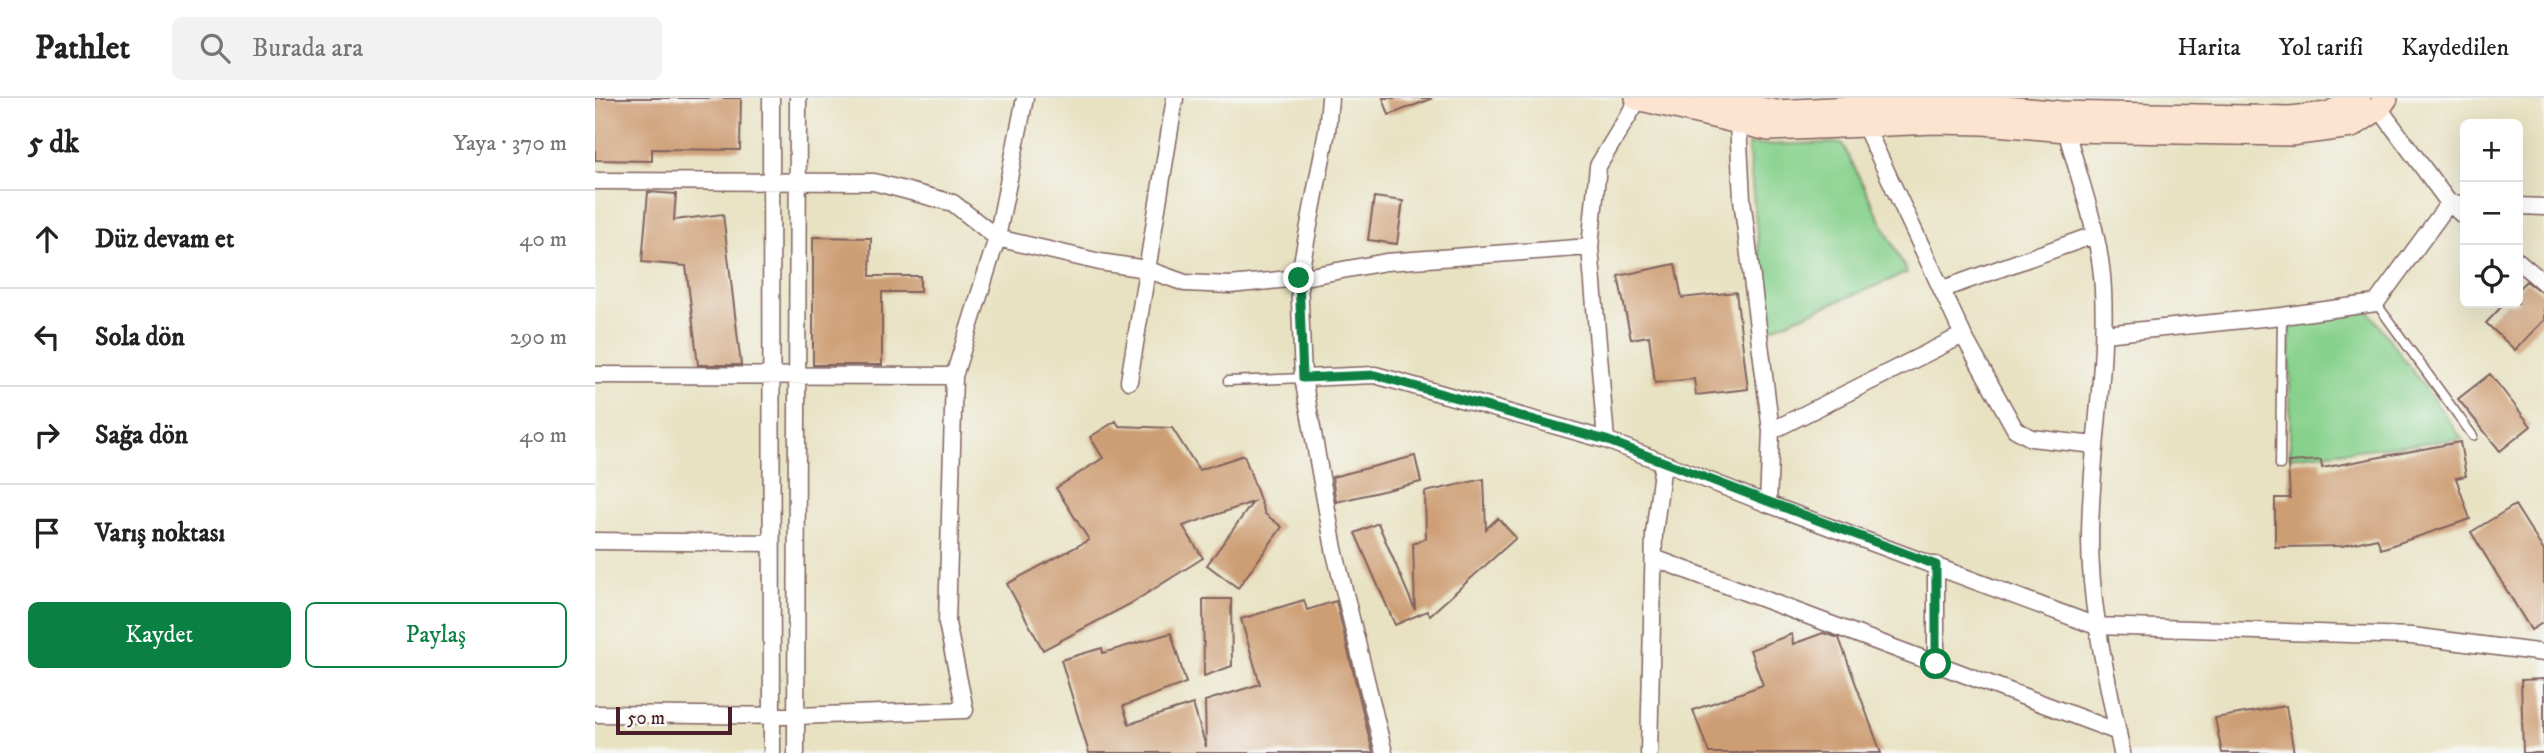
<!DOCTYPE html>
<html lang="tr">
<meta charset="utf-8">
<style>
body{margin:0;font-family:"IM FELL DW Pica",serif;background:#f2f2f2;color:#222}
.controls{position:absolute;right:21px;top:21px;display:grid;overflow:hidden;border-radius:10px;box-shadow:0 7px 28px #0002}
.controls button{width:63px;height:63px;display:grid;place-items:center;padding:0;border:0;border-bottom:2px solid #e0e0e0;background:#fff;color:#222;font:35px sans-serif}
.scale{position:absolute;left:21px;bottom:18px;width:116px;box-sizing:border-box;padding-left:7px;border:4px solid #4a1f2b;border-top:0;font-size:19px;line-height:24px;white-space:nowrap;color:#4a1f2b;-webkit-text-stroke:5px #f6f6f2;paint-order:stroke}
.stop{position:absolute;width:21px;height:21px;margin:-16px;border:5px solid #0b8043;border-radius:50%;background:#fff}
.stop.end{background:#0b8043;border-color:#fff;box-shadow:0 2px 7px #0008}
.list{margin:0;padding:0;list-style:none}
h2{display:flex;justify-content:space-between;align-items:center;height:91px;margin:0;padding:0 28px;font-size:30px}
h2 small{font-size:23px;font-weight:400;color:#767676}
.list li{display:grid;grid-template-columns:46px 1fr auto;gap:21px;align-items:center;box-sizing:border-box;height:98px;padding:0 28px;border-top:2px solid #e0e0e0}
.list b{display:block;font-size:26px;white-space:nowrap}
.list em{font-size:23px;font-style:normal;color:#767676}
.actions{display:flex;gap:14px;padding:21px 28px}
.actions a{flex:1;padding:16px 0;border:2px solid #0b8043;border-radius:10px;text-align:center;font-size:24px;color:#0b8043}
.actions .main{background:#0b8043;color:#fff}
.icon{flex:none;width:38px;height:38px;fill:none;stroke:currentColor;stroke-width:2;stroke-linecap:round;stroke-linejoin:round}
.map{position:relative;flex:none;width:1949px;height:655px;overflow:hidden}
header{display:flex;align-items:center;gap:42px;box-sizing:border-box;height:98px;padding:0 35px;background:#fff;border-bottom:2px solid #e0e0e0}
header strong{font-size:33px}
nav{display:flex;gap:38px;margin-inline-start:auto;font-size:24px}
.search{width:490px;height:63px;background:#f2f2f2;display:flex;align-items:center;gap:18px;box-sizing:border-box;padding:0 24px;border-radius:10px;color:#767676;font-size:26px}
main{display:flex}
aside{flex:1;background:#fff}
.map>svg:first-child{display:block}
.green{fill:#87d18d;stroke:#68785c;stroke-width:2}
.building{fill:#cd9d73}
.lines{fill:none;stroke-linecap:round;stroke-linejoin:round}
.lane-casing{stroke:#816360;stroke-width:11}
.street-casing{stroke:#816360;stroke-width:19}
.secondary-casing{stroke:#816360;stroke-width:26}
.lane{stroke:#fff;stroke-width:8}
.street{stroke:#fff;stroke-width:16}
.secondary{stroke:#fde4d1;stroke-width:23}
.route{stroke:#0b8043;stroke-width:9}
</style>
<header>
<strong>Pathlet</strong>
<div class="search"><svg class="icon" aria-label="search" viewBox="0 0 24 24"><circle cx="10" cy="10" r="6"/><path d="M15 15l6 6"/></svg>Burada ara</div>
<nav><a>Harita</a><a>Yol tarifi</a><a>Kaydedilen</a></nav>
</header>
<main>
<aside>
<h2>5 dk<small>Yaya · 370 m</small></h2>
<ul class="list">
<li><svg class="icon" aria-label="ahead" viewBox="0 0 24 24"><path d="M12 20V5M6 11l6-6 6 6"/></svg><div><b>Düz devam et</b></div><em>40 m</em></li>
<li><svg class="icon" aria-label="left" viewBox="0 0 24 24"><path d="M17 20v-9H6M10 6l-5 5 5 5"/></svg><div><b>Sola dön</b></div><em>290 m</em></li>
<li><svg class="icon" aria-label="right" viewBox="0 0 24 24"><path d="M7 20v-9h11M14 6l5 5-5 5"/></svg><div><b>Sağa dön</b></div><em>40 m</em></li>
<li><svg class="icon" aria-label="arrive" viewBox="0 0 24 24"><path d="M6 21V4h12l-3 4 3 4H6"/></svg><div><b>Varış noktası</b></div></li>
</ul>
<div class="actions"><a class="main">Kaydet</a><a>Paylaş</a></div>
</aside>
<div class="map">
<svg width="1949" height="655" viewBox="0 0 1949 655">
<rect width="100%" height="100%" fill="#f6f6f2"/>
<filter id="ink" filterUnits="userSpaceOnUse"><feTurbulence type="fractalNoise" baseFrequency=".0143" numOctaves="2"/><feDisplacementMap in="SourceGraphic" scale="14" xChannelSelector="R" yChannelSelector="G"/><feConvolveMatrix kernelMatrix="1 2 1 2 8 2 1 2 1" color-interpolation-filters="sRGB"/></filter>
<filter id="wash" filterUnits="userSpaceOnUse"><feTurbulence type="fractalNoise" baseFrequency=".00686" numOctaves="4" result="noise"/><feDisplacementMap in="SourceGraphic" scale="28" xChannelSelector="R" yChannelSelector="G"/><feGaussianBlur stdDeviation="1.57" result="paint"/><feColorMatrix in="noise" values="0 0 0 0 0 0 0 0 0 0 0 0 0 0 0 0 0 1.4 0 .05"/><feComposite in="paint" operator="in"/></filter>
<g filter="url(#wash)">
<rect width="100%" height="100%" fill="#e8e2c2"/>
<!-- green -->
<path class="green" d="M 1247,45 L 1312,175 L 1172,232 L 1153,47 Z
M 1773,212 L 1867,341 L 1695,359 L 1695,229 L 1700,222 Z"/>
<g id="blocks">
<!-- building -->
<path class="building" d="M 0,0 L 146,0 L 145,52 L 57,51 L 57,63 L 0,62 Z
M 788,0 L 835,0 L 836,1 L 794,17 Z
M 53,94 L 81,96 L 79,122 L 128,116 L 146,267 L 103,267 L 91,168 L 47,164 Z
M 779,99 L 808,103 L 802,146 L 773,142 Z
M 218,139 L 276,140 L 275,178 L 325,178 L 325,194 L 287,194 L 287,267 L 218,267 Z
M 1080,166 L 1087,200 L 1141,194 L 1153,291 L 1101,297 L 1099,281 L 1060,285 L 1054,238 L 1036,241 L 1023,178 Z
M 1931,183 L 1949,196 L 1949,222 L 1920,252 L 1891,225 L 1910,205 L 1923,205 L 1923,191 Z
M 1895,276 L 1936,328 L 1905,353 L 1863,301 Z
M 521,323 L 524,328 L 577,330 L 604,372 L 649,357 L 670,416 L 687,429 L 643,490 L 612,467 L 658,404 L 588,428 L 608,460 L 535,506 L 448,552 L 412,486 L 494,442 L 461,390 L 508,360 L 495,339 Z
M 1865,344 L 1871,378 L 1861,380 L 1875,421 L 1786,451 L 1782,440 L 1747,448 L 1680,449 L 1680,400 L 1695,400 L 1693,364 L 1726,362 L 1727,370 Z
M 820,358 L 826,384 L 741,404 L 737,379 Z
M 889,381 L 891,431 L 903,420 L 921,440 L 835,517 L 832,513 L 800,527 L 760,435 L 783,425 L 820,512 L 818,446 L 831,440 L 830,394 Z
M 1920,407 L 1949,453 L 1949,524 L 1936,532 L 1876,434 Z
M 608,501 L 636,501 L 637,568 L 609,578 Z
M 709,502 L 712,512 L 741,503 L 778,655 L 494,655 L 466,562 L 507,550 L 508,555 L 576,535 L 591,585 L 528,608 L 534,626 L 598,606 L 611,649 L 610,603 L 665,586 L 646,521 Z
M 1228,535 L 1244,540 L 1286,655 L 1114,655 L 1098,612 L 1168,587 L 1155,552 L 1197,536 L 1198,546 Z
M 1949,581 L 1949,655 L 1928,655 L 1926,582 Z
M 1691,608 L 1699,655 L 1627,655 L 1620,620 Z"/>
</g>
</g>
<g filter="url(#ink)">
<use href="#blocks" fill-opacity="0" stroke="#816360" stroke-width="2"/>
<g class="lines">
<!-- lane casing -->
<g class="lane-casing">
<path id="lane" d="M 1781,205 L 1878,338
M 633,283 L 708,280
M 1685,367 L 1687,218"/>
</g>
<!-- street casing -->
<g class="street-casing">
<path id="street" d="M 176,0 L 177,655
M 735,0 L 732,33 L 704,180 L 708,280 L 780,277 L 1011,342
M 1784,10 L 1854,105 L 1870,119
M 1143,26 L 1147,101 L 1176,333 L 1173,406 L 1501,528 L 1817,538 L 1949,555
M 1269,26 L 1368,237 L 1420,331 L 1436,340 L 1500,347
M 1471,32 C 1485,84 1506,138 1508,192 C 1512,275 1495,358 1495,441 C 1495,513 1513,584 1527,655
M 0,83 L 279,84 L 358,105 L 402,140 L 505,164 L 551,171 L 590,185 L 635,187 L 704,180 L 791,164 L 995,149 L 1003,68 L 1044,0
M 1923,108 L 1949,109
M 995,149 L 1011,342 L 1173,406
M 1923,163 L 1949,185
M 1348,191 L 1499,137
M 1509,236 L 1687,218 L 1781,205 L 1854,105 L 1870,106
M 0,277 L 359,278
M 708,280 L 739,451 L 789,655
M 534,283 L 580,0
M 1176,333 L 1368,237
M 0,443 L 176,445
M 1059,460 L 1523,634
M 1341,566 L 1341,467
M 0,616 L 201,618 L 370,612 L 352,525 L 359,278 L 402,140 L 430,0
M 201,655 L 203,0
M 1054,655 L 1059,436 L 1068,365"/>
</g>
<!-- secondary casing -->
<g class="secondary-casing">
<path id="secondary" d="M 1042,0 L 1174,31 L 1340,24 L 1389,25 L 1471,32 L 1695,36 L 1757,28 L 1784,10 L 1791,0
M 1110,0 L 1181,14 L 1328,6 L 1381,7 L 1466,15 L 1695,20 L 1733,16 L 1764,0"/>
</g>
<!-- lane -->
<use href="#lane" class="lane"/>
<!-- street -->
<use href="#street" class="street"/>
<!-- secondary -->
<use href="#secondary" class="secondary"/>
</g>
</g>
<g class="lines" filter="url(#ink)">
<!-- route -->
<path class="route" d="M 704,180 L 708,280 L 780,277 L 1011,342 L 1341,467 L 1341,566"/>
</g>
</svg>
<div class="controls">
<button>+</button>
<button>−</button>
<button><svg class="icon" aria-label="locate" viewBox="0 0 24 24"><circle cx="12" cy="12" r="6"/><path d="M12 2v4M12 18v4M2 12h4M18 12h4"/></svg></button>
</div>
<div class="scale">50 m</div>
<div class="stop" style="left:1341px;top:566px"></div>
<div class="stop end" style="left:704px;top:180px"></div>
</div>
</main>
